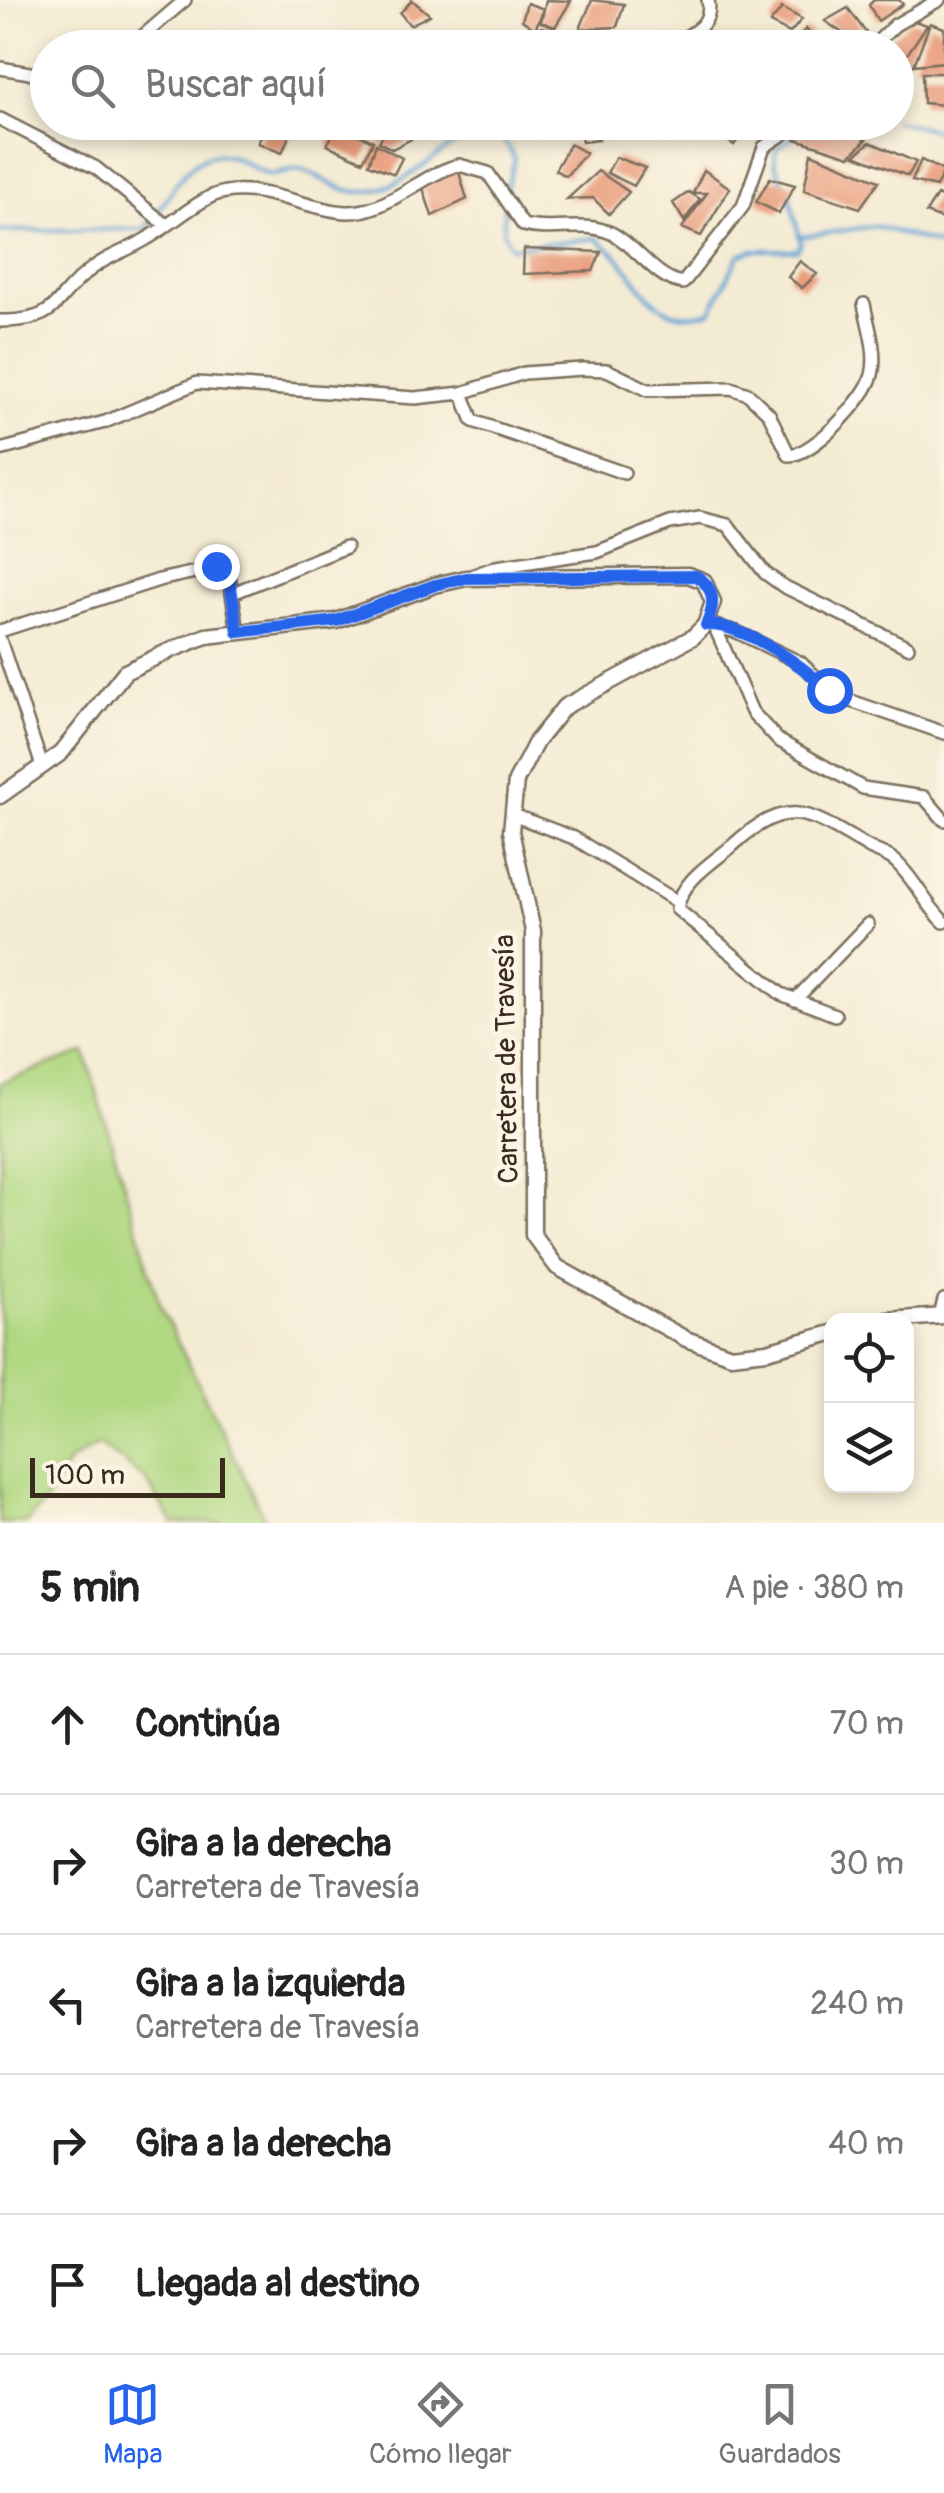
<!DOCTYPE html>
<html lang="es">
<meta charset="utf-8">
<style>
body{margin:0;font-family:Pangolin,sans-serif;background:#f6f6f6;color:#222}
.controls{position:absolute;right:30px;bottom:30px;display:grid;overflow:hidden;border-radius:20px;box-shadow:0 5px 15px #0003}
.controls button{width:90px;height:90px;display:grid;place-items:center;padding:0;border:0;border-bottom:2px solid #e0e0e0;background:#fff;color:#222;font:50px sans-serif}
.scale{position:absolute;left:30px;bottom:25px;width:195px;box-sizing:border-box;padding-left:10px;border:5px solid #3b2a1e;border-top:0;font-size:28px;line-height:35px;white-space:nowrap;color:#3b2a1e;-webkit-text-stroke:8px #fcf5e5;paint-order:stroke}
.stop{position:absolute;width:30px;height:30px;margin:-22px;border:8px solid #2563eb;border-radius:50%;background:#fff}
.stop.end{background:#2563eb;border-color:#fff;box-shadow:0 2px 10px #0008}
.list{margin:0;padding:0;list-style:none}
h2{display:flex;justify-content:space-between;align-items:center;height:130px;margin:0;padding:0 40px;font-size:42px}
h2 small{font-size:32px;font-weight:400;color:#767676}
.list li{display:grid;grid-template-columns:65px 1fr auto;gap:30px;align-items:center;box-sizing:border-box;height:140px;padding:0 40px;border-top:2px solid #e0e0e0}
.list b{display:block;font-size:38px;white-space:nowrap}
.list p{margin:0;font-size:32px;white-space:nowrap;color:#767676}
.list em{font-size:32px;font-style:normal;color:#767676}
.icon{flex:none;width:55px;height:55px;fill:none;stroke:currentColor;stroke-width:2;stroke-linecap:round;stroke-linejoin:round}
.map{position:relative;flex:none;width:944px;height:1523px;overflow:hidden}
.search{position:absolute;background:#fff;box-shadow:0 5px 15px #0003;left:30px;right:30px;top:30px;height:110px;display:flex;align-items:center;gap:25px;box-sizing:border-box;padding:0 35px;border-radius:55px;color:#767676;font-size:38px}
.sheet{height:830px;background:#fff}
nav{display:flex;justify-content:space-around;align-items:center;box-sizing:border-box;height:140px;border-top:2px solid #e0e0e0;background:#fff;font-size:28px;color:#767676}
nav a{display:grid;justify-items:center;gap:5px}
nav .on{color:#2563eb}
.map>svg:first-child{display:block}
.green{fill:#b0d882;stroke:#768150;stroke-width:2.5}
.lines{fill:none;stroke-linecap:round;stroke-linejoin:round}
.stream{stroke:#62a4d6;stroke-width:4}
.building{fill:#e99a79}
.minor-casing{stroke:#7c6e5d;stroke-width:16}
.tertiary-casing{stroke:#7c6e5d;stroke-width:19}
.minor{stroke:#fff;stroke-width:11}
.tertiary{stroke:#fff;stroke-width:14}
.route{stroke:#2563eb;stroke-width:12}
.labels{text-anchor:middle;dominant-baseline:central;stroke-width:10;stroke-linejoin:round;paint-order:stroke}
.street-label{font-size:28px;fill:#3b2a1e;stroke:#fcf5e5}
</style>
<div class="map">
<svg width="944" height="1523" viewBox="0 0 944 1523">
<rect width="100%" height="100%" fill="#fcf5e5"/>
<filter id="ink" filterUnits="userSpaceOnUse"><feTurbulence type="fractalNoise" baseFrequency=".01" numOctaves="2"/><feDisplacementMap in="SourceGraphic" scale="20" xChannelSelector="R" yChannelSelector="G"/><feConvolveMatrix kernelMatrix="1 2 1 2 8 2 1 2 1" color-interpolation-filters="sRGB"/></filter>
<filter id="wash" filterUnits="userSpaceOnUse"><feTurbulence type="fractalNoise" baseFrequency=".0048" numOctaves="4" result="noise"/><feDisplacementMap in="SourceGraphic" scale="40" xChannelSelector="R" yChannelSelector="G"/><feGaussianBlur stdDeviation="2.25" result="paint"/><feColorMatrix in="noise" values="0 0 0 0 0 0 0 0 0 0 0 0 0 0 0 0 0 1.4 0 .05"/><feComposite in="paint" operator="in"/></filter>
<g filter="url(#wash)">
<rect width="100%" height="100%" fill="#f4ebd3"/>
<!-- green -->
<path class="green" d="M 85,1052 L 160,1306 L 267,1523 L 173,1523 L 145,1479 L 99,1444 L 69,1462 L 46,1501 L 26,1523 L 0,1523 L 0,1083 Z"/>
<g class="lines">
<!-- stream -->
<path class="stream" d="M 896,121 L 944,132
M 784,185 L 775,164 L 775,150 L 814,122
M 505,203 L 503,231 L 511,247 L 597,238 C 604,246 614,251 620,260 C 646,291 661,327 711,311 L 739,255 L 753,250 L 797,250 L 801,244 L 789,193
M 0,231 L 143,229 C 166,210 179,163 210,156 C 233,150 247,167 267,174 C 279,177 286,169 297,170 C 320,172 332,192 362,192 C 415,191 445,130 498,131 L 515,159 L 505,193
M 799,237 L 875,226 L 936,244 L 944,251"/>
</g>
<g id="blocks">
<!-- building -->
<path class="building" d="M 412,0 L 430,15 L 410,25 L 400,13 Z
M 546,0 L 571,1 L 555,27 L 541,22 L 544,9 L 535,29 L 522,20 L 527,3 L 544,9 Z
M 592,0 L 624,4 L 617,27 L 580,29 Z
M 874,0 L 899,0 L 903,4 L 878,21 L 869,5 Z
M 782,8 L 802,19 L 790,33 L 770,23 Z
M 848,8 L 866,33 L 854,41 L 825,21 Z
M 911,20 L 927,25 L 902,62 L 896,61 L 896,48 L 879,48 Z
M 930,23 L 944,28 L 944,62 L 914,65 Z
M 541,27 L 562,32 L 558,44 L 536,39 Z
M 806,29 L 818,40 L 809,48 L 792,43 Z
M 922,73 L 944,73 L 944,105 L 923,103 Z
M 268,122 L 295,122 L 282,153 L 258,143 Z
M 391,122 L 418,122 L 423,133 L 392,149 L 379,142 Z
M 577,122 L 594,122 L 598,140 L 582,142 Z
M 716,122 L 742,134 L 734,145 L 712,131 Z
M 822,122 L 832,122 L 866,140 L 850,156 L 796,139 Z
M 338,125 L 373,141 L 363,161 L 327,145 Z
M 870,142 L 916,162 L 908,176 L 855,155 Z
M 376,144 L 402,158 L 394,174 L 369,164 Z
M 570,144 L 586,153 L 566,176 L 555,170 Z
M 811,153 L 879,181 L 860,208 L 804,190 Z
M 616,157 L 645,168 L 634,186 L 607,173 Z
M 921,160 L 944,171 L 936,187 L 912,181 Z
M 458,169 L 467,199 L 432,216 L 423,188 Z
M 704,170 L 730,188 L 701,236 L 682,228 L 707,193 L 693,193 Z
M 598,171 L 629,192 L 609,214 L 593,198 L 567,199 Z
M 770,178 L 795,185 L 779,213 L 756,202 Z
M 689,192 L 700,199 L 684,221 L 673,203 Z
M 937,195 L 944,198 L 942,219 L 926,213 Z
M 524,249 L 601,252 L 593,271 L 523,274 Z
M 800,261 L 817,274 L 802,288 L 788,277 Z"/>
</g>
</g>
<g filter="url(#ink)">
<use href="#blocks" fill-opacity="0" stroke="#7c6e5d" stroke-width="2.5"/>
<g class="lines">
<!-- minor casing -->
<g class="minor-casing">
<path id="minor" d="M 129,48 L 185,0
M 667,48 C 687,35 714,28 708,0
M 871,48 L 895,25 L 939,0
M 0,68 L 48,76
M 0,119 L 96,168 L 166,225
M 0,321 C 64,321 51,297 94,267 C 108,256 126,251 141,242 C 166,229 187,208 212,196 C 253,178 308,211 347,212 C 388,213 421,174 459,165 L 488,173 L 523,225 C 552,233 583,220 611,233 C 636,245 656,280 683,283 L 743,206 L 764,147 L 801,122
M 462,393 L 473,421 L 624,473
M 0,450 L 105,422 L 197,383 L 415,398 L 462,393 L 524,373 L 582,369 L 607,370 L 648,390 L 731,388 L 748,394 L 769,414 L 789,455 C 813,455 866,399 872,375 C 878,353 868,326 864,304
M 474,575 L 496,567 L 597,552 L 670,523 L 700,518 L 728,525 L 765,573 L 783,586 L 908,647
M 233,593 L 346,547
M 710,625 L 737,632 L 801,663 L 829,689 L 851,701 L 944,733
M 714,625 L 752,712 L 778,740 L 863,788 L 924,797 L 944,820
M 0,631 L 159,580 L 223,566 L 228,569 L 238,632
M 0,640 L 42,766
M 513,815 L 574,838 L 678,902
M 795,1000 L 868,924
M 835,1015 L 781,994 L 677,909 C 681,881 712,863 732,846 C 789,794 809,813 868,847 C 876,852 887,854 895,861 C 914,878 925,904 944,922
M 940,1316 L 944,1300"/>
</g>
<!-- tertiary casing -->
<g class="tertiary-casing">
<path id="tertiary" d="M 0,796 L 61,753 L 125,672 L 169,651 L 206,636 L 336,621 L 435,585 L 466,578 L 688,575 L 704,581 L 713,602 L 705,625 L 693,637 L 564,707 L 536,742 L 516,781 L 511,831 L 533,931 L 533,1235 L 557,1267 L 686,1339 L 731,1355 L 767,1351 L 832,1333
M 887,1320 L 944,1316"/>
</g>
<!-- minor -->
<use href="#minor" class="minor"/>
<!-- tertiary -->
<use href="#tertiary" class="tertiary"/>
</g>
</g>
<g class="lines" filter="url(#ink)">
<!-- route -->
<path class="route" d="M 216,566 L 228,569 L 238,632 L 336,621 L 435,585 L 466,578 L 696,576 C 716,588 715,606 706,625 C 745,624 801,665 829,690"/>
</g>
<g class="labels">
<!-- street labels -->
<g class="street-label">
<text transform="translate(507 1059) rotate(-91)">Carretera de Travesía</text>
</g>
</g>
</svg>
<div class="controls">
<button><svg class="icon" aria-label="locate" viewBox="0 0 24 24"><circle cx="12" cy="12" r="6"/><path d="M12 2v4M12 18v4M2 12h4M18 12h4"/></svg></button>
<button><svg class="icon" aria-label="layers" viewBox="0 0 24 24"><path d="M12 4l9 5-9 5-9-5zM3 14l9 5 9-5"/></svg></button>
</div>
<div class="scale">100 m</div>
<div class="stop" style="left:829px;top:690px"></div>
<div class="stop end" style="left:216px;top:566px"></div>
<div class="search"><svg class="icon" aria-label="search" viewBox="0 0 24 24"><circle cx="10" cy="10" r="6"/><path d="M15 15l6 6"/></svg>Buscar aquí</div>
</div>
<section class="sheet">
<h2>5 min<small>A pie · 380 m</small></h2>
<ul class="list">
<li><svg class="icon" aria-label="ahead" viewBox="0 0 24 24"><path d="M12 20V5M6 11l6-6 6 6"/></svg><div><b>Continúa</b></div><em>70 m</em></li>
<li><svg class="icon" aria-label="right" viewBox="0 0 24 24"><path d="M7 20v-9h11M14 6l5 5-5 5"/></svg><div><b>Gira a la derecha</b><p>Carretera de Travesía</p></div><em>30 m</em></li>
<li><svg class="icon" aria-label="left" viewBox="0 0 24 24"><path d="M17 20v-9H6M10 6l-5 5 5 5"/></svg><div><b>Gira a la izquierda</b><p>Carretera de Travesía</p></div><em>240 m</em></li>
<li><svg class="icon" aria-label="right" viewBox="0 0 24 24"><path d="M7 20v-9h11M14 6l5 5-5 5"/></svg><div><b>Gira a la derecha</b></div><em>40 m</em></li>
<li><svg class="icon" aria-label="arrive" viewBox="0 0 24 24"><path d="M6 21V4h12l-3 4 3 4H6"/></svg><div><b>Llegada al destino</b></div></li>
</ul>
</section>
<nav>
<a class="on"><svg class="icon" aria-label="map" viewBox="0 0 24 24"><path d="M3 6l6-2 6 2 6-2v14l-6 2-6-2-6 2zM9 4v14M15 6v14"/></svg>Mapa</a>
<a><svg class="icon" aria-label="directions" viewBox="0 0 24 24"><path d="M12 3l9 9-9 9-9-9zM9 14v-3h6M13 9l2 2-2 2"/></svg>Cómo llegar</a>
<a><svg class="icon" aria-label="saved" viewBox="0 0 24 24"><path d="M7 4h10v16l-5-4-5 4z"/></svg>Guardados</a>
</nav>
